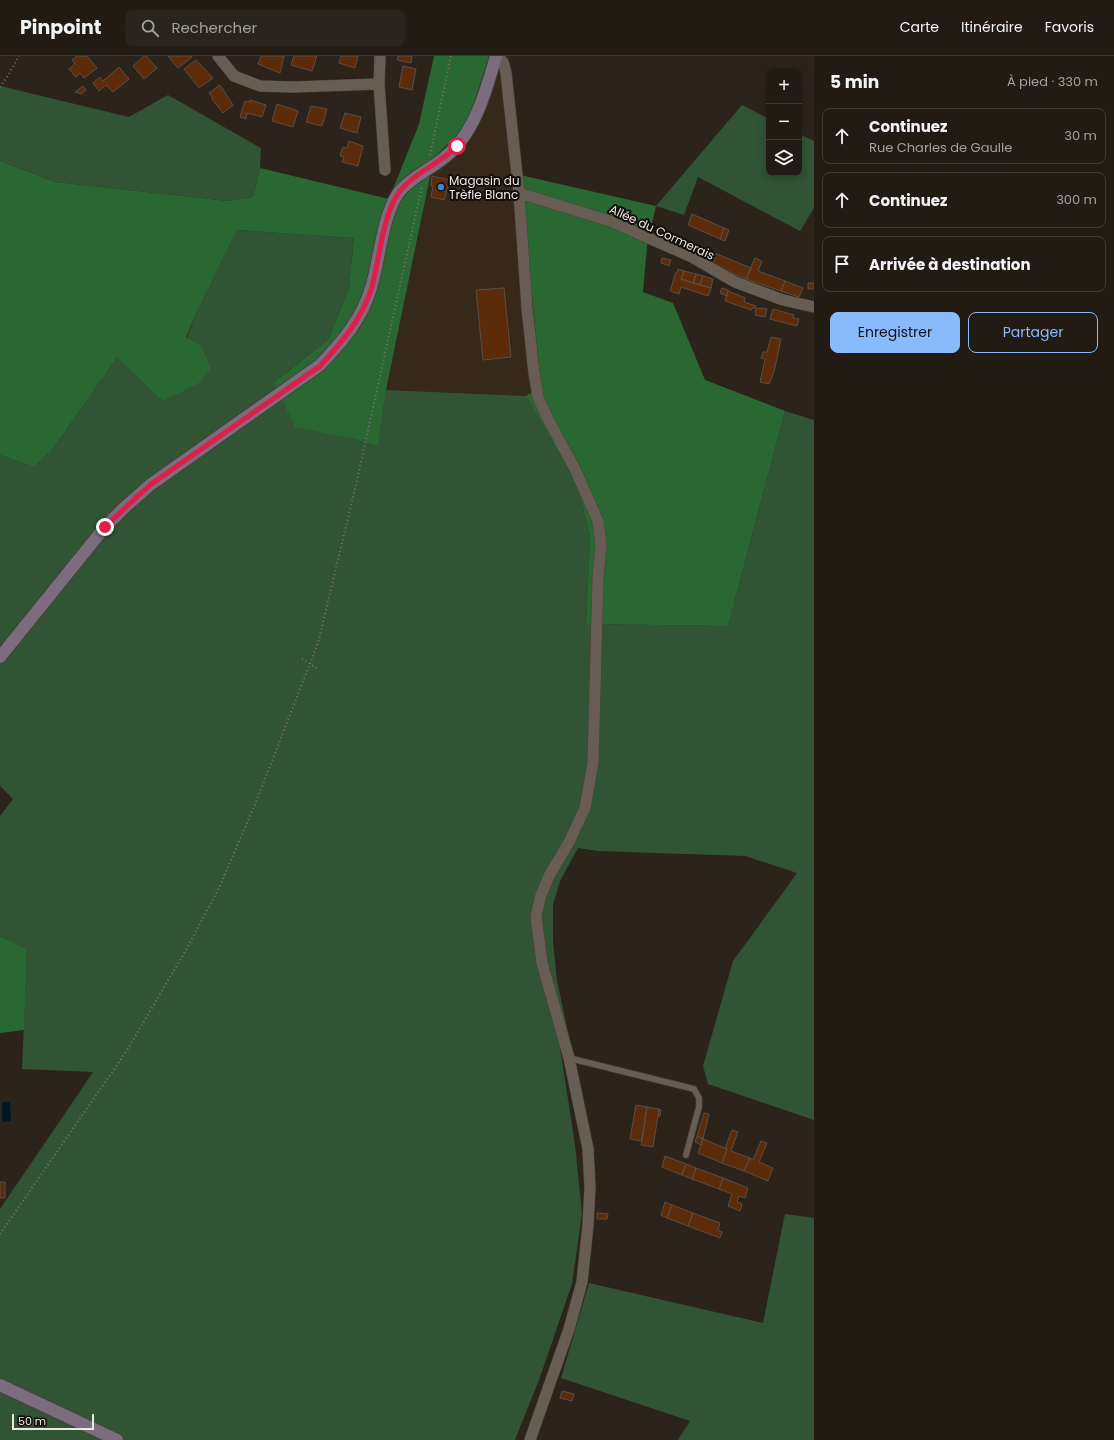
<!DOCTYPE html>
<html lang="fr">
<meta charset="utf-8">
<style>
body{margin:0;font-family:Poppins,sans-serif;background:#29241d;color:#f1f3f6}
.controls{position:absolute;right:12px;top:12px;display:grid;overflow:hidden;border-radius:8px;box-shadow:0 2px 10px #0003}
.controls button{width:36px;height:36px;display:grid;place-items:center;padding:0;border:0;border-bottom:1px solid #3e3934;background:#211b14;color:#f1f3f6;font:20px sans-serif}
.scale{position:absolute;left:12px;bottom:10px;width:82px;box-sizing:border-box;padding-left:4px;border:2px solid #ede8e1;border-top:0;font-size:11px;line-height:14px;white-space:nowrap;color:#ede8e1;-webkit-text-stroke:3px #120e0a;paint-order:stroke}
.stop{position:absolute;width:12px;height:12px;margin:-9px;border:3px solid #e11d48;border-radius:50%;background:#fff}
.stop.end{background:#e11d48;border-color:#fff;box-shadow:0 1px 4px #0008}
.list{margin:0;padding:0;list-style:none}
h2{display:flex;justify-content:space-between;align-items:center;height:52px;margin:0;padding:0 16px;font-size:17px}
h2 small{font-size:13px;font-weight:400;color:#a2a1a0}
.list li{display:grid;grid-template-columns:26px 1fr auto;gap:12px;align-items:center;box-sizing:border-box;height:56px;margin:0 8px 8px;padding:0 8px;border:1px solid #3e3934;border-radius:8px}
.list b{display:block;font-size:15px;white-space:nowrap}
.list p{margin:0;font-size:13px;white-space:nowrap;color:#a2a1a0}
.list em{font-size:13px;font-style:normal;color:#a2a1a0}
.actions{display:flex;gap:8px;padding:12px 16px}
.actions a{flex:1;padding:9px 0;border:1px solid #88bafc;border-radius:8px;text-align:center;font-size:14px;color:#88bafc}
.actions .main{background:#88bafc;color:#111}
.icon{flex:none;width:22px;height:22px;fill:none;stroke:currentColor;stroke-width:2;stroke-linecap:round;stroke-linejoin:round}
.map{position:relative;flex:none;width:814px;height:1384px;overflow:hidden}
header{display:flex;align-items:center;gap:24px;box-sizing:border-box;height:56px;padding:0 20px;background:#211b14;border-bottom:1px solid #3e3934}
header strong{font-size:19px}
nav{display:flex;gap:22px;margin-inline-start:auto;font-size:14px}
.search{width:280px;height:36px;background:#29241d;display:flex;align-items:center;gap:10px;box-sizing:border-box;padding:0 14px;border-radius:8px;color:#a2a1a0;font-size:15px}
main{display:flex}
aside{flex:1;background:#211b14}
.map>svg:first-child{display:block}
.built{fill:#36291a}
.green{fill:#305434}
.forest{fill:#2a6833}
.water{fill:#001723}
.building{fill:#5c2c0a;stroke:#5a4d46}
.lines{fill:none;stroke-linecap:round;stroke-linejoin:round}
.lane-casing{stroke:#48423a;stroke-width:7}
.street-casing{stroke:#48423a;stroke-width:12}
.secondary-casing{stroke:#48423a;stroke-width:14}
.path{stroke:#7d766d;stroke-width:2;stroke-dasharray:1 3;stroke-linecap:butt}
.lane{stroke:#675d53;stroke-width:5.5}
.street{stroke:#675d53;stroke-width:11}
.secondary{stroke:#7b6d7e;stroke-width:12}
.route{stroke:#e11d48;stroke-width:5}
.shop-dot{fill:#3f7fe0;stroke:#120e0a;stroke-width:1.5}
.labels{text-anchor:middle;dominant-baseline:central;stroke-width:4;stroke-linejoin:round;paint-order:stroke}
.poi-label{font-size:12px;fill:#ede8e1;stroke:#120e0a;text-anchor:start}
.street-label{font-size:12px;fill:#ede8e1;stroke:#120e0a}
</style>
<header>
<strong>Pinpoint</strong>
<div class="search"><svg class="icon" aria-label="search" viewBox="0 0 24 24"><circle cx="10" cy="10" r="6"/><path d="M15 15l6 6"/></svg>Rechercher</div>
<nav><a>Carte</a><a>Itinéraire</a><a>Favoris</a></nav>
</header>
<main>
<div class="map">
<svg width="814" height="1384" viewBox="0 0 814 1384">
<rect width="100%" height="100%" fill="#2c241a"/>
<!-- built -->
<path class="built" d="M 489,0 L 509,0 L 541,331 L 526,340 L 386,334 L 434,101 L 460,77 L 472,53 Z"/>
<!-- green -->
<path class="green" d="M 0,30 L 129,61 L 168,39 L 261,92 L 260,112 L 253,141 L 228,145 L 55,126 L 0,105 Z
M 742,49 L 769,63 L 769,117 L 799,117 L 799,78 L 814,85 L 814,152 L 800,175 L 698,121 L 684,159 L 656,150 Z
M 237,174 L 354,182 L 349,231 L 328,284 L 274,326 L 355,383 L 378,389 L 386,334 L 526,340 L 578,431 L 590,481 L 586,568 L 728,570 L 785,355 L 814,364 L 814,1064 L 708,1028 L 703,1010 L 733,905 L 797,817 L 745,800 L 598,795 L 578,792 L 560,825 L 553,849 L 553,885 L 557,925 L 572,994 L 560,991 L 575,1089 L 582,1157 L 572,1228 L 539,1324 L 515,1384 L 0,1384 L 0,1153 L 93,1016 L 22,1013 L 27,893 L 0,880 L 0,760 L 13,743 L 0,730 L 0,399 L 34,411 L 52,394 L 117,302 L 162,345 L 196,258 Z
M 785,1158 L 814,1162 L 814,1384 L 678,1384 L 690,1365 L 561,1322 L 589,1227 L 763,1267 Z"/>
<!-- forest -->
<path class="forest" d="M 434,0 L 489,0 L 472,53 L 460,77 L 434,101 L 386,334 L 378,390 L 355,383 L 295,371 L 274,326 L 328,284 L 349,231 L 354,182 L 237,174 L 196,258 L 186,281 L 201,290 L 211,313 L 198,328 L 162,345 L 117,302 L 52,394 L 34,411 L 0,399 L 0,105 L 55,126 L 228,145 L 253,141 L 260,112 L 389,143 L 419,68 Z
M 520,119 L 656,150 L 647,190 L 643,236 L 673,247 L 705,324 L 785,355 L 728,570 L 586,568 L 590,481 L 578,431 L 526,340 L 541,331 Z
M 0,880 L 27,893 L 24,974 L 0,977 Z"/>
<!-- water -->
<path class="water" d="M 2,1046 L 10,1046 L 11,1065 L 2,1066 Z"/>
<!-- building -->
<path class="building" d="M 77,0 L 87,0 L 97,12 L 84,22 L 80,17 L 76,21 L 69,13 L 75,8 L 72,4 Z
M 144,0 L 146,0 L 157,12 L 144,23 L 133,10 Z
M 168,0 L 190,0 L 192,1 L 178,12 Z
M 261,0 L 284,0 L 280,17 L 258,8 Z
M 294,0 L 317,0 L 312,15 L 291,9 Z
M 341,0 L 358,0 L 355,12 L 339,7 Z
M 398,0 L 412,0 L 411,7 L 397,4 Z
M 196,4 L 213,22 L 199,32 L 184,13 Z
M 403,10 L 416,13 L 412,34 L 399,31 Z
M 119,11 L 129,23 L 113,36 L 106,29 L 99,35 L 93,27 L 100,21 L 103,25 Z
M 220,29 L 233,49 L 223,57 L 212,43 L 213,42 L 209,37 Z
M 83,30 L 86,34 L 81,38 L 75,36 Z
M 250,44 L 266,49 L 262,61 L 247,57 L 246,63 L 240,61 L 245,45 L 250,46 Z
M 277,48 L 298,55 L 293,71 L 272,65 Z
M 311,50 L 327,53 L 322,70 L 306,66 Z
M 345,57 L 361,61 L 357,77 L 340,72 Z
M 349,85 L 363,90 L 358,110 L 342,106 L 344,101 L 340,100 L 343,91 L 347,92 Z
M 432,120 L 450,124 L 444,144 L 431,141 L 433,130 L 431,130 Z
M 692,158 L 724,172 L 720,183 L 688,169 Z
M 724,172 L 729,174 L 725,185 L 720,183 Z
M 712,196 L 751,212 L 746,223 L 713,209 L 715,202 L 710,200 Z
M 662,202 L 671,204 L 669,210 L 661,207 Z
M 755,202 L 762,205 L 758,215 L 785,225 L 781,235 L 746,223 Z
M 678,213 L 684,215 L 681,223 L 711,232 L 708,240 L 681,231 L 679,238 L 670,235 L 676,216 L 678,216 Z
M 684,215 L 696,218 L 693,227 L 681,223 Z
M 696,218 L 703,220 L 700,229 L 693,227 Z
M 703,220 L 713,223 L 711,232 L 700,229 Z
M 785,225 L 803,232 L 799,241 L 781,235 Z
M 808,227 L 814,227 L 814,233 L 808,233 Z
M 504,232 L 511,301 L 483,304 L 476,234 Z
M 722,232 L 728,234 L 727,240 L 720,237 Z
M 728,235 L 745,242 L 744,246 L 756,250 L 755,252 L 752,252 L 751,254 L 725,245 Z
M 756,252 L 767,253 L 765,261 L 755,259 Z
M 773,253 L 794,259 L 793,262 L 799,263 L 797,270 L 770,263 Z
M 771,281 L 781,283 L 774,316 L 769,328 L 760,326 L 765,303 L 761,302 L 763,296 L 767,296 Z
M 636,1049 L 647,1051 L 642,1085 L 630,1083 Z
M 647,1051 L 659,1053 L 653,1091 L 641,1089 Z
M 659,1053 L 661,1054 L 660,1060 L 658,1060 Z
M 704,1057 L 709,1058 L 703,1083 L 697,1080 Z
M 732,1074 L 738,1076 L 731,1095 L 750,1102 L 744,1115 L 722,1107 L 727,1093 L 725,1092 Z
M 697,1080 L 703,1083 L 701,1089 L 695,1086 Z
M 703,1083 L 727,1093 L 722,1107 L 698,1097 Z
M 761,1085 L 767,1087 L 759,1106 L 773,1112 L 768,1125 L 744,1115 L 750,1102 L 753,1104 Z
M 665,1100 L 686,1108 L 682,1119 L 662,1111 Z
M 686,1108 L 696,1112 L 692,1123 L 682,1119 Z
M 696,1112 L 723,1122 L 719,1133 L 692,1123 Z
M 723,1122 L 748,1132 L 745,1142 L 739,1140 L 737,1146 L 741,1147 L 742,1149 L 740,1155 L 728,1150 L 732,1138 L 719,1133 Z
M 0,1126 L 5,1126 L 5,1142 L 0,1142 Z
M 665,1146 L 672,1149 L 667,1162 L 661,1159 Z
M 672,1149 L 693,1157 L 688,1170 L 667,1162 Z
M 597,1157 L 608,1158 L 607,1163 L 597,1163 Z
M 693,1157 L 720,1167 L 718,1174 L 722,1176 L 720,1182 L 688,1170 Z
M 562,1335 L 574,1338 L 572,1345 L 560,1342 Z"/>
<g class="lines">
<!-- lane casing -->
<g class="lane-casing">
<path id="lane" d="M 569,1002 L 694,1033 L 699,1042 L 699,1051 L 686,1099"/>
</g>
<!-- street casing -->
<g class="street-casing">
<path id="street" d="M 218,0 L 234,20 L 260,30 L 293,31 L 379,28
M 380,0 L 379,28 L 385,114
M 496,1 C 504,4 504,9 506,17 L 519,137 L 527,252 L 534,317 L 538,341 L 547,361 L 575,413 L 598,465 L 601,489 L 598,521 L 593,707 L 585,752 L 569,786 L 549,820 L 541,839 L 536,860 L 542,907 L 569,1002 L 588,1093 L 590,1131 L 588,1169 L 582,1226 L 569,1273 L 530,1384
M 519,137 L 610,165 L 692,201 L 735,226 L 783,244 L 814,251"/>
</g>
<!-- secondary casing -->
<g class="secondary-casing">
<path id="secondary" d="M 0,601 L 105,471 L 125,451 L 150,429 L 320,309 C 342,286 362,263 371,232 C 380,203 382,160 399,136 C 411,121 431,113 445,101 C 475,77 486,35 496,0
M 0,1329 L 117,1384"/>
</g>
<!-- path -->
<path class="path" d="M 0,31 L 9,18 L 19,0
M 430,99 L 451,0
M 302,603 L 318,613
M 0,1178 L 126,996 L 186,894 L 219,832 L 256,746 L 318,587 L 355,433 L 422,130"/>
<!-- lane -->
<use href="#lane" class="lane"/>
<!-- street -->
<use href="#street" class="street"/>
<!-- secondary -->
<use href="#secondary" class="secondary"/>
</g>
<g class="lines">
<!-- route -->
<path class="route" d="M 105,471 L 126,451 L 150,429 L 320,310 C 342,286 362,263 372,231 C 379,205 383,156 400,135 C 415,116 440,108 457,90"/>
</g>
<!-- markers -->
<circle class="shop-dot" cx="441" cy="131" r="4"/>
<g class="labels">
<!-- poi labels -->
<g class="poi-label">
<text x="449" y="124">Magasin du<tspan x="449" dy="14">Trèfle Blanc</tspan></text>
</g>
<!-- street labels -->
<g class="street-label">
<text transform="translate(662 176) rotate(25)">Allée du Cormerais</text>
</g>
</g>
</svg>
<div class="controls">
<button>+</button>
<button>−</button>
<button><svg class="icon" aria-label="layers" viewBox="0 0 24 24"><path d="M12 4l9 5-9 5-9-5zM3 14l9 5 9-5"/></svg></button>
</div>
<div class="scale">50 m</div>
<div class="stop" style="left:457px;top:90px"></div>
<div class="stop end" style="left:105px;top:471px"></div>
</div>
<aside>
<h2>5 min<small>À pied · 330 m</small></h2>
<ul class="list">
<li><svg class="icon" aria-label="ahead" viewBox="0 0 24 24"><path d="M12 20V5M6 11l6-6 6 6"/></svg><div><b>Continuez</b><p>Rue Charles de Gaulle</p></div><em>30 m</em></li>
<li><svg class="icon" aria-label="ahead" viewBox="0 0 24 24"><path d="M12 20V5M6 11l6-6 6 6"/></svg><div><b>Continuez</b></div><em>300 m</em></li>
<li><svg class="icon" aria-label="arrive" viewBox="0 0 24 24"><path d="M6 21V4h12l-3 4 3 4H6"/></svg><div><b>Arrivée à destination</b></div></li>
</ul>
<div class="actions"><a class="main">Enregistrer</a><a>Partager</a></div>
</aside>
</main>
